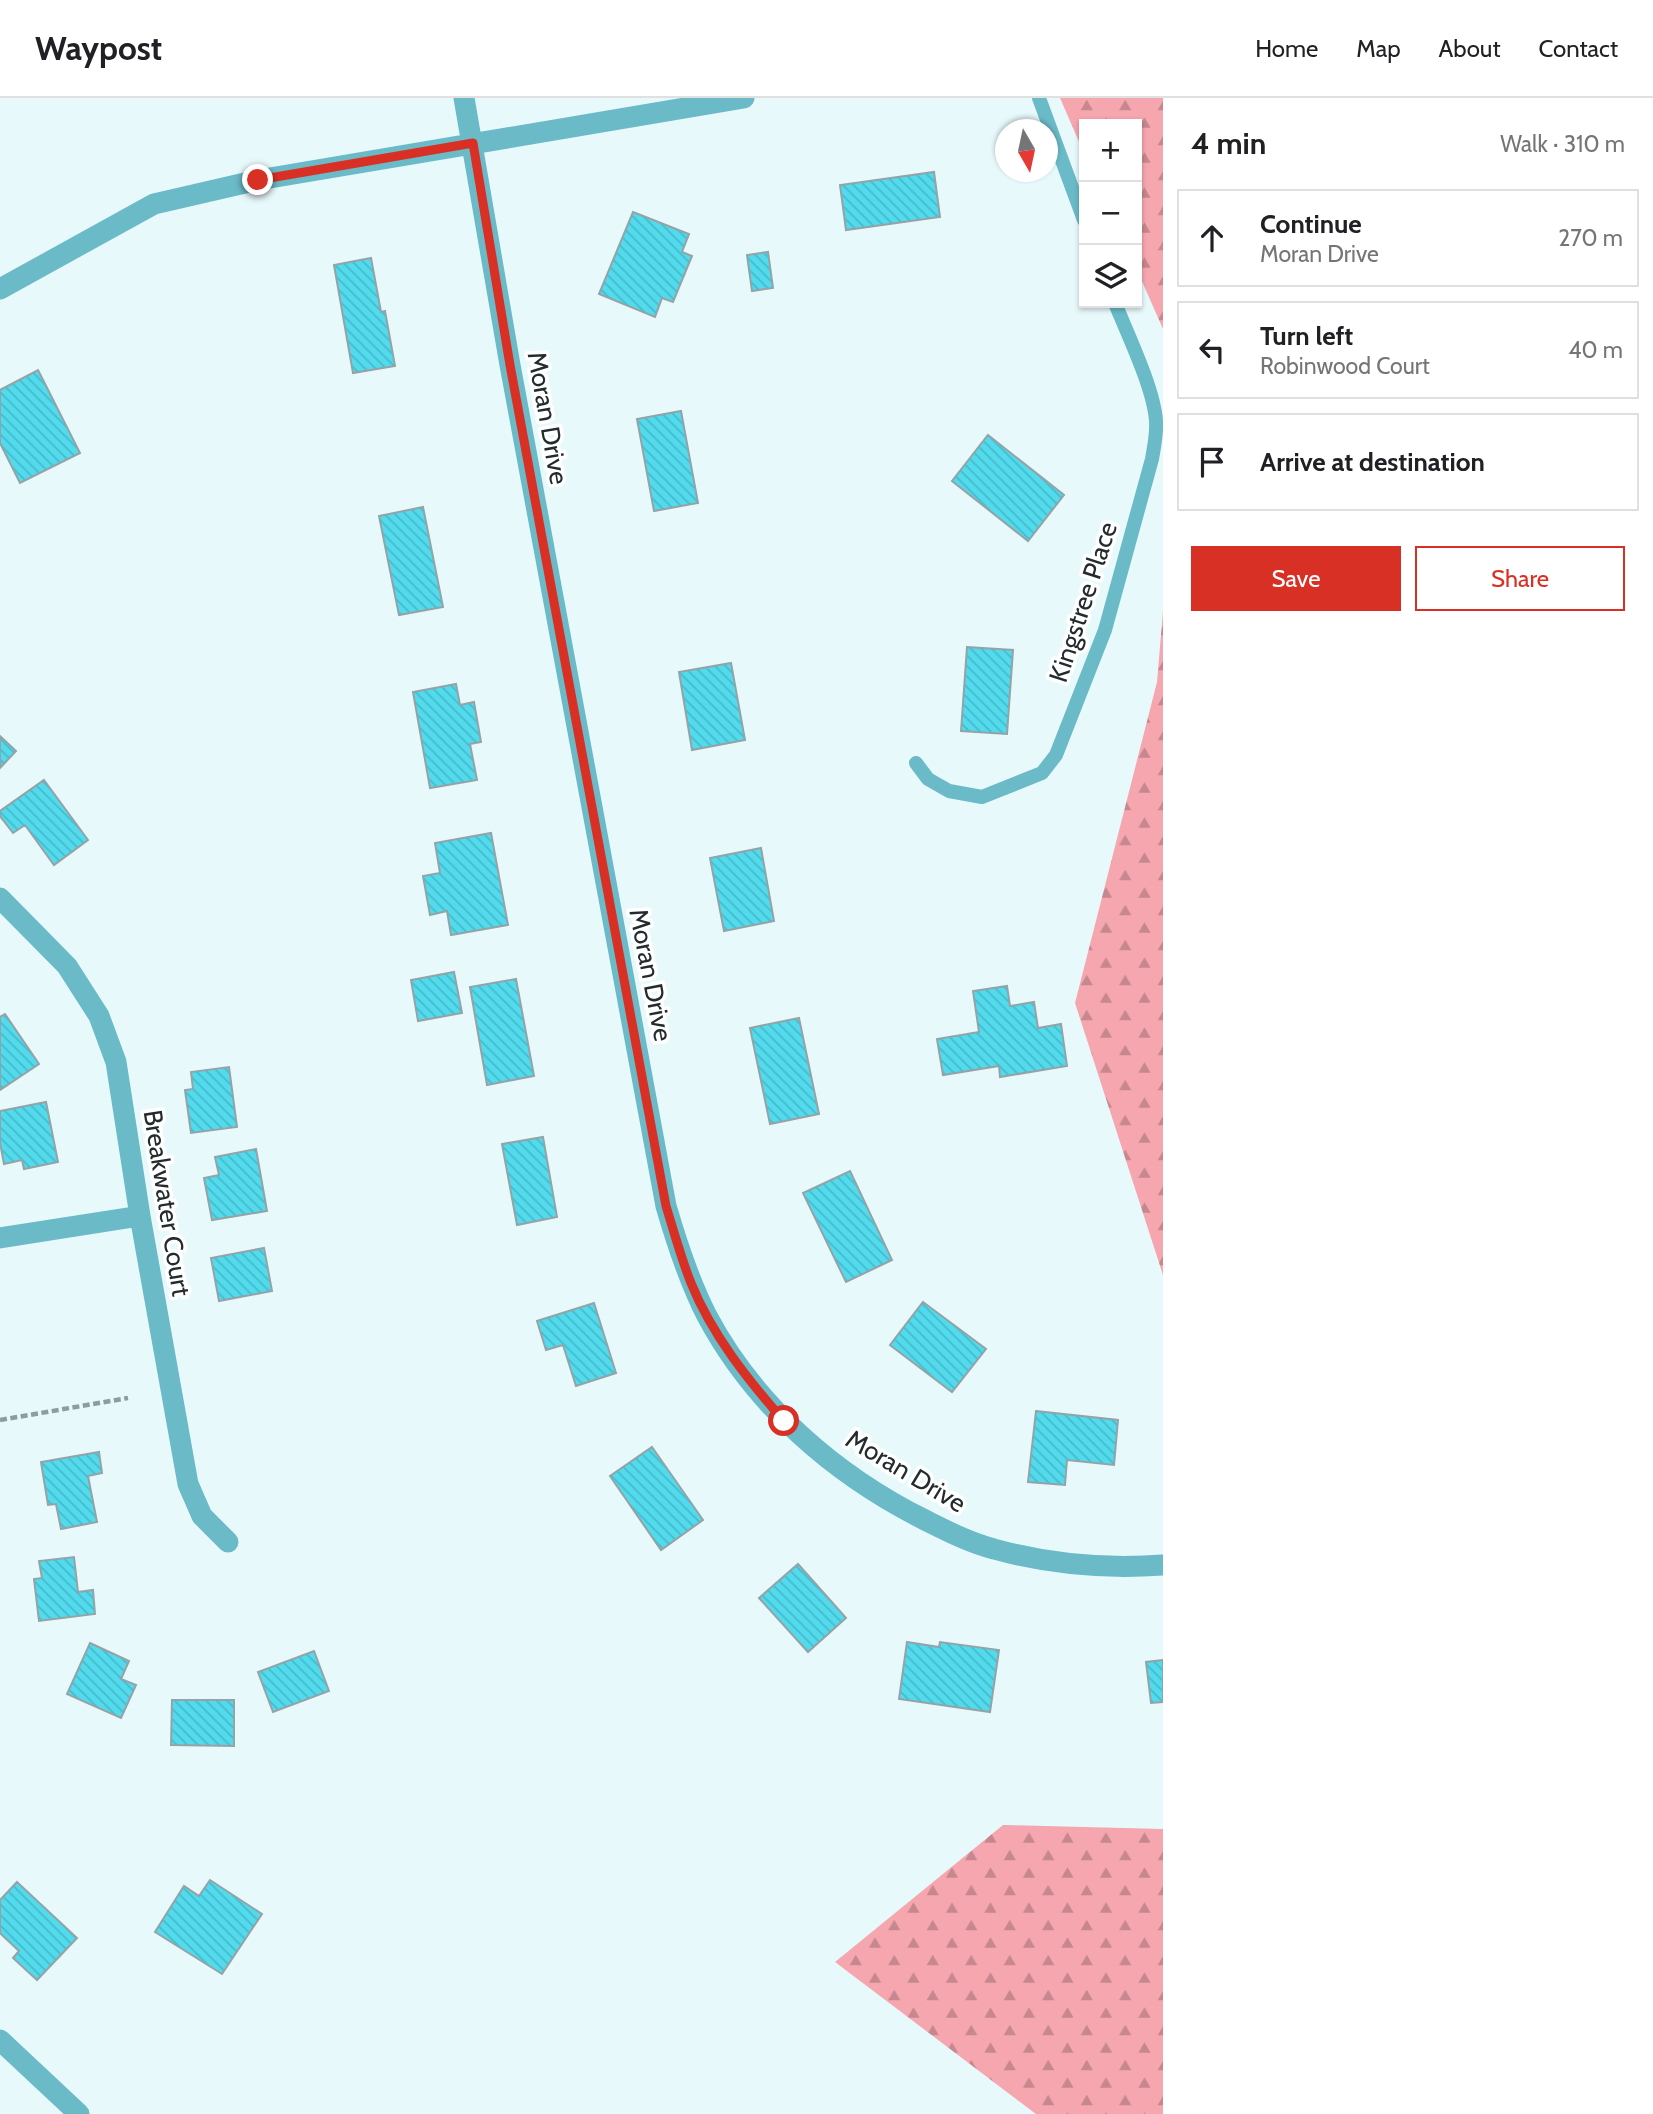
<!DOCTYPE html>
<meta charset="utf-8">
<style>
body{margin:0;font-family:Cabin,sans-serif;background:#f6f6f6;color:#202124}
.controls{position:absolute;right:21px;top:21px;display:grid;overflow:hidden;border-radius:0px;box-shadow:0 2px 5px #0004}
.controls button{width:63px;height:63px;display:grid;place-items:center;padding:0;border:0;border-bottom:2px solid #e0e0e0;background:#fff;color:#202124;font:35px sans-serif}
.compass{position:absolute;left:995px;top:21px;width:63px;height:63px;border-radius:50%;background:#fff;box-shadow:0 2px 5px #0004;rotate:171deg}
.stop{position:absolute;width:21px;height:21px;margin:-16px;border:5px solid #d93025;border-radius:50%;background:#fff}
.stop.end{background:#d93025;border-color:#fff;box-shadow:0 2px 7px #0008}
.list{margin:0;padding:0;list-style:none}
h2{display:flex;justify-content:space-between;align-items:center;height:91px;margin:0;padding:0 28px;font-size:30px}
h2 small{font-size:23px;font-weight:400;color:#757577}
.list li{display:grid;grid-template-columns:46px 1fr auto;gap:21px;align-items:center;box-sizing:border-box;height:98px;margin:0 14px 14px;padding:0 14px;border:2px solid #e0e0e0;border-radius:0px}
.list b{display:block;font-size:26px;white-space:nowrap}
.list p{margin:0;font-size:23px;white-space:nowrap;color:#757577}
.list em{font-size:23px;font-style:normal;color:#757577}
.actions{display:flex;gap:14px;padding:21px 28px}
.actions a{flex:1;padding:16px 0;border:2px solid #d93025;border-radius:0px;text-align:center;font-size:24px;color:#d93025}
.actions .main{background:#d93025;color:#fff}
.icon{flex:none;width:38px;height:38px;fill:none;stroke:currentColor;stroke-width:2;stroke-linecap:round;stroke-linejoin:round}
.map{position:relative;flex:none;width:1163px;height:2016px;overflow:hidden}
header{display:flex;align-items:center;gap:42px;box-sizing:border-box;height:98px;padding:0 35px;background:#fff;border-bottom:2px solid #e0e0e0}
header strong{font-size:33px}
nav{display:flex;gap:38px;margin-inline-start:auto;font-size:24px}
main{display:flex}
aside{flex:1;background:#fff}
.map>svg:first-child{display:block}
.forest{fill:url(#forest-firs)}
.building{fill:url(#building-back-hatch);stroke:#94a3a6;stroke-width:2}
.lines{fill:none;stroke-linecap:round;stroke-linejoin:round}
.path{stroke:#8f9c9e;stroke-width:4.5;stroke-dasharray:7 3.5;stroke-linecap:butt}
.service{stroke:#6bbac7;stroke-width:14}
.minor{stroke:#6bbac7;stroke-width:21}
.route{stroke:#d93025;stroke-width:9}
.labels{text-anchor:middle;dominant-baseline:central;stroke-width:7;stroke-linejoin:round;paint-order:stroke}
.street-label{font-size:26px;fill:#242b2c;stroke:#fff}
</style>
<header>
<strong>Waypost</strong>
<nav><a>Home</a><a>Map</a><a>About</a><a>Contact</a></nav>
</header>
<main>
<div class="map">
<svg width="1163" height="2016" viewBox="0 0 1163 2016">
<defs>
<pattern id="forest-firs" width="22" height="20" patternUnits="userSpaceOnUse" patternTransform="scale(1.75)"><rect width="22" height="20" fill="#f6a6af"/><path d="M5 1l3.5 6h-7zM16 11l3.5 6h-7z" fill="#c7878f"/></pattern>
<pattern id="building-back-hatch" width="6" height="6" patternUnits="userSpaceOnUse" patternTransform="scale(1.75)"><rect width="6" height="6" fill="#52daed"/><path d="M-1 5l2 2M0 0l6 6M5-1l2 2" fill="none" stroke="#47bbcb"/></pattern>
</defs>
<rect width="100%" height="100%" fill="#e8f9fc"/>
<!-- forest -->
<path class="forest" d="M 1060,0 L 1163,0 L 1163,231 L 1137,172 L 1137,26 L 1084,26 L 1084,55 Z
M 1163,513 L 1163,1177 L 1075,905 L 1157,584 Z
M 1003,1727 L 1163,1731 L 1163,2016 L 1036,2016 L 835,1864 Z"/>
<!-- building -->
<path class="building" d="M 934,74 L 940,119 L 846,132 L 840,87 Z
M 633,114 L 689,136 L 682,154 L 692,158 L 673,204 L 662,200 L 655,219 L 599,196 Z
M 768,154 L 773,190 L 752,193 L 747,157 Z
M 371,160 L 381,214 L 385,213 L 395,268 L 353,275 L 334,167 Z
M 38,272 L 80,355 L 20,385 L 0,345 L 0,292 Z
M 681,313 L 698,405 L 654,413 L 637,321 Z
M 988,337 L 1064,397 L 1028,443 L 952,383 Z
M 423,409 L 443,509 L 399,517 L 379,418 Z
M 967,549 L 1013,552 L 1007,636 L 961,633 Z
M 731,565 L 745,642 L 692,652 L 679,574 Z
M 456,586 L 460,607 L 474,604 L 481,644 L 470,646 L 477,682 L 430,690 L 413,594 Z
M 0,638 L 16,653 L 0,670 Z
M 44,682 L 88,742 L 54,767 L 25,727 L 13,735 L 0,718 L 0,713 Z
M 491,735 L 508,827 L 451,837 L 447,813 L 430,817 L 423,778 L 440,775 L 435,745 Z
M 761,750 L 774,823 L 724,833 L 710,760 Z
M 454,874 L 462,915 L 418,923 L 411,882 Z
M 516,881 L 534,978 L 487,987 L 470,889 Z
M 1007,888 L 1010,908 L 1034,904 L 1038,930 L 1061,926 L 1067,968 L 1000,979 L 999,968 L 943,977 L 937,941 L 979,934 L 973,893 Z
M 5,916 L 39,966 L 0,992 L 0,919 Z
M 799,920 L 819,1016 L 770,1026 L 750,930 Z
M 229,969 L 237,1029 L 191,1035 L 185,992 L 193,991 L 191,974 Z
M 46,1004 L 58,1064 L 24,1071 L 22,1062 L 4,1066 L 0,1045 L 0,1013 Z
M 543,1039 L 557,1119 L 517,1127 L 502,1046 Z
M 256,1051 L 267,1113 L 212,1122 L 204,1080 L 219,1077 L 215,1059 Z
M 850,1073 L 892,1162 L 846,1184 L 803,1095 Z
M 264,1150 L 272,1193 L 219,1203 L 211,1160 Z
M 923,1204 L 986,1251 L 952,1294 L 890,1247 Z
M 594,1205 L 616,1275 L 576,1288 L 563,1247 L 546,1252 L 537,1223 Z
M 1036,1313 L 1118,1322 L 1114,1367 L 1067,1362 L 1065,1387 L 1028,1384 Z
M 652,1349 L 703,1422 L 661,1452 L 610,1378 Z
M 99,1354 L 102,1375 L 88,1378 L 97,1424 L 61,1431 L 56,1406 L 48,1407 L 41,1364 Z
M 74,1459 L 78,1494 L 93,1492 L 95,1516 L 39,1523 L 34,1481 L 42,1480 L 39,1463 Z
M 798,1466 L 846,1520 L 808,1554 L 759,1500 Z
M 907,1544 L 939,1549 L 940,1544 L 999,1552 L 990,1614 L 899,1601 Z
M 90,1545 L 129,1563 L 121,1581 L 136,1587 L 121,1620 L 67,1596 Z
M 314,1553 L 329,1593 L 273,1614 L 258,1574 Z
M 1163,1562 L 1163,1604 L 1151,1605 L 1146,1564 Z
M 172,1602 L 234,1602 L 234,1648 L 171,1647 Z
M 210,1782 L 262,1816 L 222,1876 L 155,1834 L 184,1788 L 199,1798 Z
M 17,1784 L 77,1840 L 37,1882 L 13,1860 L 19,1853 L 0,1835 L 0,1802 Z"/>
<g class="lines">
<!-- path -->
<path class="path" d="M 0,1322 L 128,1300"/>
<!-- service -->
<path class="service" d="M 1039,0 L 1084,122
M 916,665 L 928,681 L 949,693 L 982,699 L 1042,675 L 1056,657 L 1105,532 L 1152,361 C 1154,349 1157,336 1156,323 C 1154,291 1128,237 1115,205"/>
<!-- minor -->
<path class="minor" d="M 464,0 L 510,267 L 666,1108 C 677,1146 689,1183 707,1218 C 755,1308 835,1377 925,1422 C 947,1433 970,1445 994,1451 C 1048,1466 1107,1471 1163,1467
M 0,191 L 154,106 L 258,82 L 744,0
M 0,800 L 67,868 L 99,918 L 116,964 L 140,1118 L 188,1386 L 202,1418 L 228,1444
M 0,1140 L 140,1118
M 0,1942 L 79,2016"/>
</g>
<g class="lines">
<!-- route -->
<path class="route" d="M 258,82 L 473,45 L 510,267 L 666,1108 C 674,1134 681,1160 691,1185 C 712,1237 748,1282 784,1323"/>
</g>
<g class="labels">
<!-- street labels -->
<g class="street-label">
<text transform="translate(548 320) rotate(80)">Moran Drive</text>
<text transform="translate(1083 504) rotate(-72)">Kingstree Place</text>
<text transform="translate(651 877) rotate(79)">Moran Drive</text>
<text transform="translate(167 1105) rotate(81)">Breakwater Court</text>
<text transform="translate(906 1373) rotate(31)">Moran Drive</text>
</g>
</g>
</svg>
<div class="controls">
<button>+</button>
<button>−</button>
<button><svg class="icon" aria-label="layers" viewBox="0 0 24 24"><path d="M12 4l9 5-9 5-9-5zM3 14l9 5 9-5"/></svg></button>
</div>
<svg class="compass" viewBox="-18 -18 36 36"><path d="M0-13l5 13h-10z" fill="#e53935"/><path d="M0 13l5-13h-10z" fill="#757577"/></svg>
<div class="stop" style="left:784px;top:1323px"></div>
<div class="stop end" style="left:258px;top:82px"></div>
</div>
<aside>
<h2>4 min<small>Walk · 310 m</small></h2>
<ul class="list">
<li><svg class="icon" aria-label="ahead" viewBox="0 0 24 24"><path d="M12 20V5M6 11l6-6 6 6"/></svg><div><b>Continue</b><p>Moran Drive</p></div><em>270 m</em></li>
<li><svg class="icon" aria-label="left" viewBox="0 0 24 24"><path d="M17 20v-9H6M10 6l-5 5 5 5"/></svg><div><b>Turn left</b><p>Robinwood Court</p></div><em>40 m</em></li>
<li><svg class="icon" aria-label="arrive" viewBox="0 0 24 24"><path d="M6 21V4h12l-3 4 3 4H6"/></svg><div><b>Arrive at destination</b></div></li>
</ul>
<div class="actions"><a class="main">Save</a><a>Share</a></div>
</aside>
</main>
